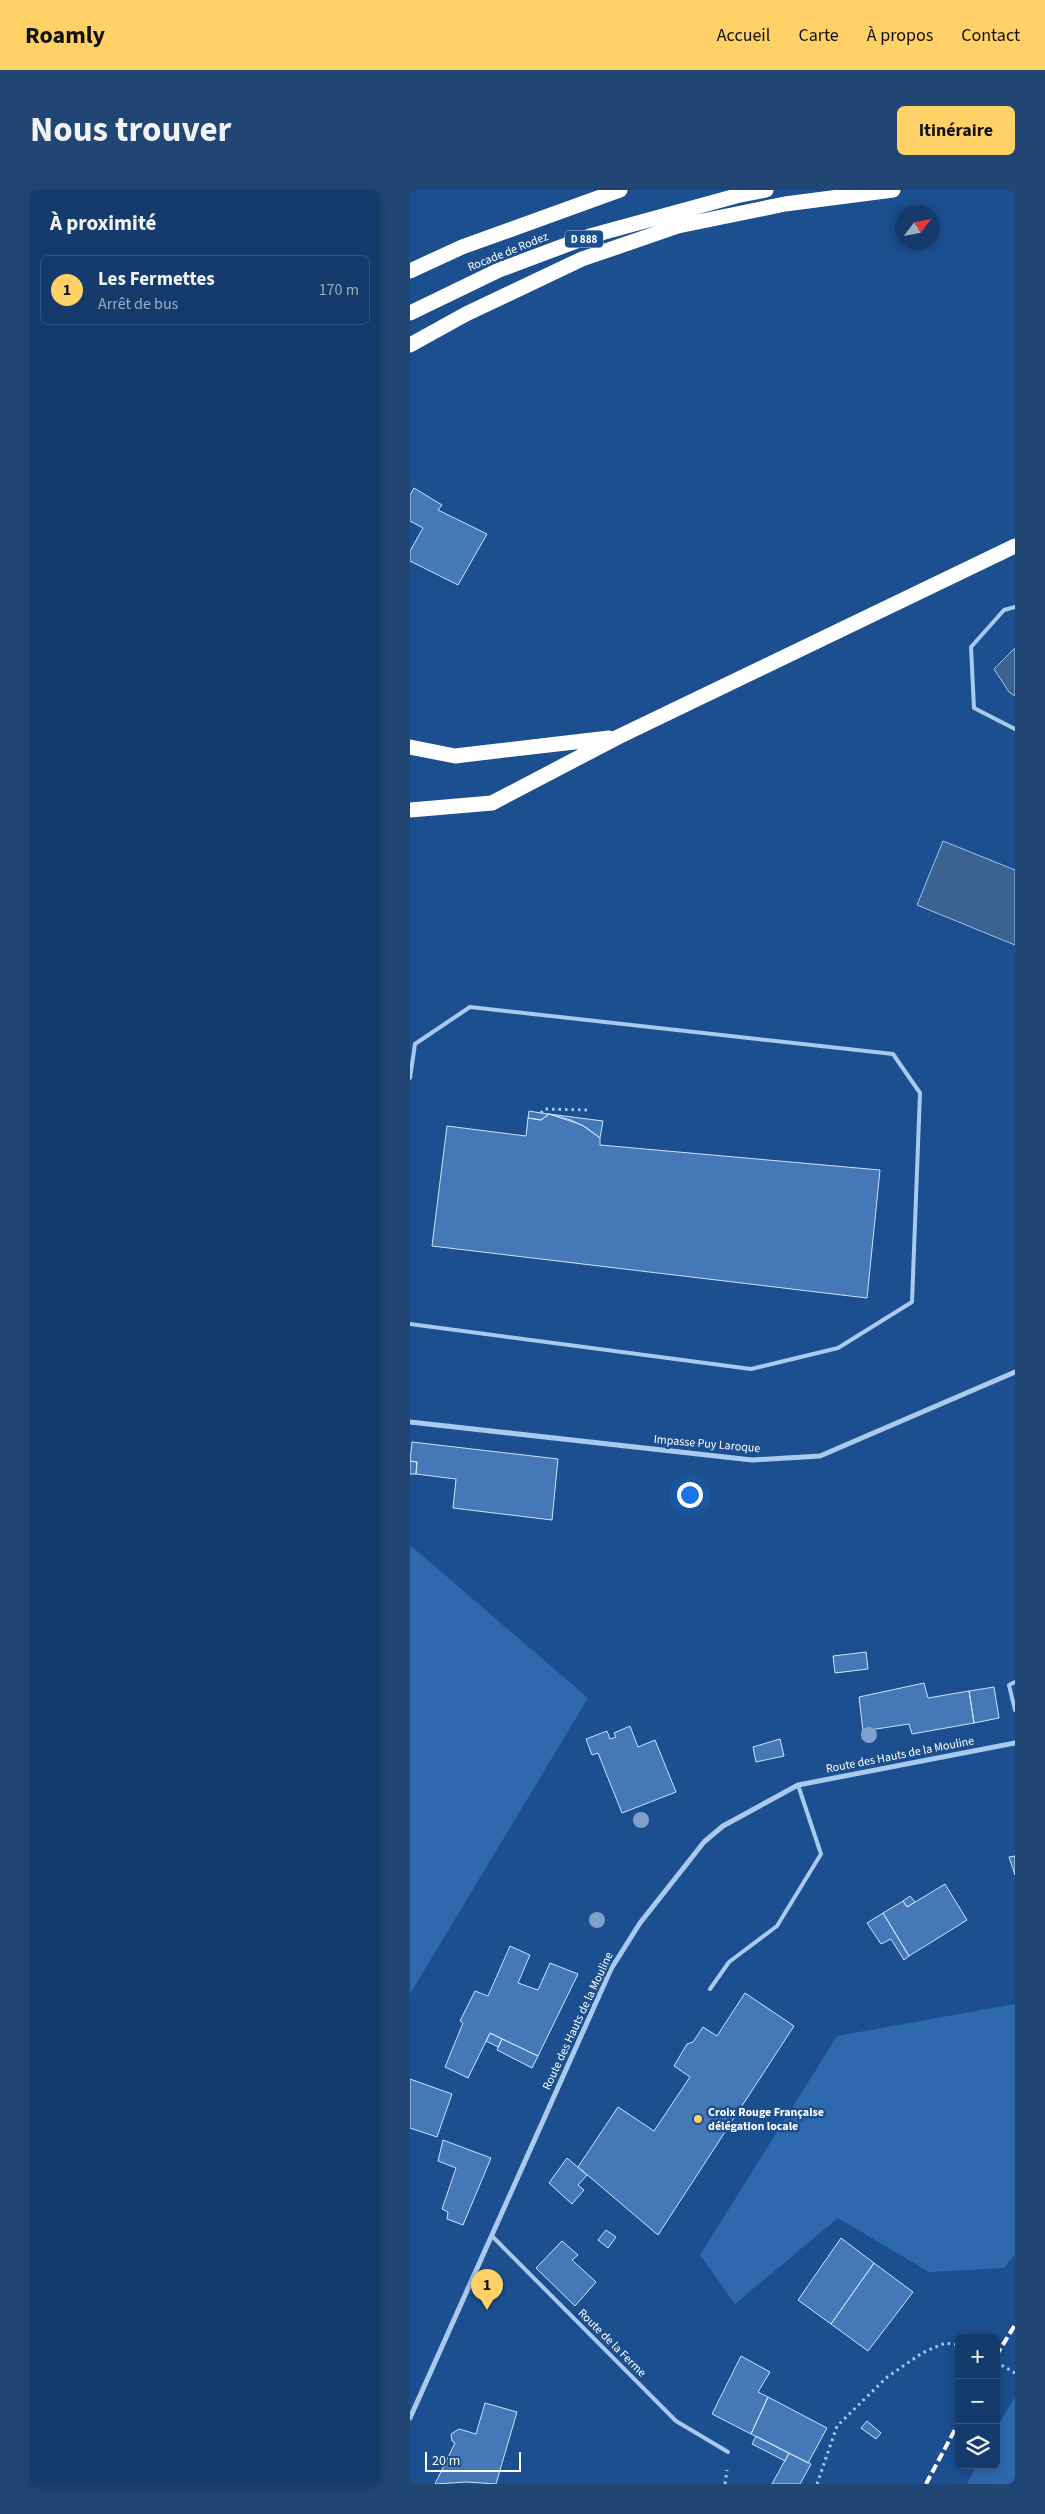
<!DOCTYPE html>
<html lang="fr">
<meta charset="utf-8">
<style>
body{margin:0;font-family:"Source Sans 3",sans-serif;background:#214673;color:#f1f3f6}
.controls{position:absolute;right:15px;bottom:15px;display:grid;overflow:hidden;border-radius:8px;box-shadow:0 2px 12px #0003}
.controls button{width:45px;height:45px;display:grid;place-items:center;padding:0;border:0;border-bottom:1px solid #33557e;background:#143b6b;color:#f1f3f6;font:25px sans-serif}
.compass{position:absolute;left:485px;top:15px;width:45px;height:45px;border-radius:50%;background:#143b6b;box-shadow:0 2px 12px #0003;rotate:58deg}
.scale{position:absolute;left:15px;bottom:12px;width:96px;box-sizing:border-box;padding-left:5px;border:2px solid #fff;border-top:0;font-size:14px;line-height:18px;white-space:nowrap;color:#fff;-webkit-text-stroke:4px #1b4f8f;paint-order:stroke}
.you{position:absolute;left:279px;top:1304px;width:18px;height:18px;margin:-12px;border:4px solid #fff;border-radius:50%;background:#1a73e8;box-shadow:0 0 0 8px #1a73e833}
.badge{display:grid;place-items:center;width:32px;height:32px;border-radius:50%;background:#ffd166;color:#111;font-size:16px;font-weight:700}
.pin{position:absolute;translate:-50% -41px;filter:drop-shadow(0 1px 2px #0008)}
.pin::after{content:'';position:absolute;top:26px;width:18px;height:15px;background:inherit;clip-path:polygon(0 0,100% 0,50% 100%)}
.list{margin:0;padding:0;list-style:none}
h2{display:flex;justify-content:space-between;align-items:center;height:65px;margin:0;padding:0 20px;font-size:21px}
h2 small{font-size:16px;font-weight:400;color:#9dadc1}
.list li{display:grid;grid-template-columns:32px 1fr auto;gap:15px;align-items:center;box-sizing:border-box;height:70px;margin:0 10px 10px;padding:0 10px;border:1px solid #33557e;border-radius:8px}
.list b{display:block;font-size:19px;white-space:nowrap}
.list p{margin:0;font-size:16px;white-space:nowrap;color:#9dadc1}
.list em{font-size:16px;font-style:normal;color:#9dadc1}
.icon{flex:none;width:28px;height:28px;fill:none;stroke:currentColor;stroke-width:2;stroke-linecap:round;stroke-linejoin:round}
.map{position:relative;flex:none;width:605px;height:2294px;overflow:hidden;border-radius:8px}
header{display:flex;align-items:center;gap:30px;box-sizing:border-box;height:70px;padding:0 25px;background:#ffd166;color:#111}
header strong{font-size:24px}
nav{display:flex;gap:28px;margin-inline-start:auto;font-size:18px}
.intro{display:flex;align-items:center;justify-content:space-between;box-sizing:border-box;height:120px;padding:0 30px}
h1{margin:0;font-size:35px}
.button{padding:12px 22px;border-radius:8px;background:#ffd166;color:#111;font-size:18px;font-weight:700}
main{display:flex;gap:30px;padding:0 30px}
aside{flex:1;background:#143b6b;border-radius:8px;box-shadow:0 2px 12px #0003}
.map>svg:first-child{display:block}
.green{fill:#2e69ad}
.water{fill:#3c6290;stroke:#9cc4f0}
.building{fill:#4478b7;stroke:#cfe3fa}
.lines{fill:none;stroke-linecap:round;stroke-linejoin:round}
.path{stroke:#a9c9ee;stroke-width:3;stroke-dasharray:2.5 4;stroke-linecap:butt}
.lane{stroke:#a9c9ee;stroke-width:4}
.street{stroke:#a9c9ee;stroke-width:5}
.highway{stroke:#fff;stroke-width:15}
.rail{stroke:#fff;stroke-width:4;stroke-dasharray:9 4;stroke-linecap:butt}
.tree{fill:#7ea0ca}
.poi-dot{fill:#ffd166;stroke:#1b4f8f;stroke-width:2}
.labels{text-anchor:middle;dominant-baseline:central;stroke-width:5;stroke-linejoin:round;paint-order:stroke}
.shield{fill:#1b4f8f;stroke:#bbcadd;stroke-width:1}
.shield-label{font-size:11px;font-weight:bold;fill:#fff}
.street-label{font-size:12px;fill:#fff;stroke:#1b4f8f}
.poi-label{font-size:12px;font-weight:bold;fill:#fff;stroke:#1b4f8f;text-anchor:start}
</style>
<header>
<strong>Roamly</strong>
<nav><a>Accueil</a><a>Carte</a><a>À propos</a><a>Contact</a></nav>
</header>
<div class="intro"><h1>Nous trouver</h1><a class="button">Itinéraire</a></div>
<main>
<aside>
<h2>À proximité<small></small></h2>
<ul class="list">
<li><span class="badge">1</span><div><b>Les Fermettes</b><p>Arrêt de bus</p></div><em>170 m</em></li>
</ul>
</aside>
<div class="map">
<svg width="605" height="2294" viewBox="0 0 605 2294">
<rect width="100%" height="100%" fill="#1b4f8f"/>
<!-- green -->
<path class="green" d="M 0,1355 L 178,1508 L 0,1804 Z
M 605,1814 L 605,2064 L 594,2078 L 519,2082 L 428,2028 L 325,2114 L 290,2065 L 427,1846 Z
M 605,2207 L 605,2294 L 557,2294 L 567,2275 L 586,2275 L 586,2239 Z"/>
<!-- water -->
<path class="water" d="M 605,458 L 605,506 L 599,502 L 584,479 Z
M 533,651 L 605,680 L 605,755 L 507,715 Z"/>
<!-- building -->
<path class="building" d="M 4,298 L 32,315 L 28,320 L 77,344 L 48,395 L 0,371 L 0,361 L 13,338 L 0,331 L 0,305 Z
M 119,921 L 131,923 L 139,924 L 131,930 L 118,928 Z
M 139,924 L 193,931 L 190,948 L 172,935 Z
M 139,924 L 161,930 L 177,938 L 190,948 L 190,955 L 470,980 L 457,1108 L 22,1056 L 37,936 L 116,946 L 118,928 L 131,930 Z
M 2,1252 L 148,1269 L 142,1330 L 43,1318 L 46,1289 L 6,1284 L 7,1272 L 0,1271 Z
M 0,1271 L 7,1272 L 6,1284 L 0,1284 Z
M 456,1462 L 458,1479 L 425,1483 L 423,1466 Z
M 514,1493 L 518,1508 L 559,1501 L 564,1533 L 502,1544 L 499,1534 L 453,1541 L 449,1507 Z
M 584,1497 L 589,1528 L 564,1533 L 559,1501 Z
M 220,1536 L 228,1557 L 245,1550 L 266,1602 L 212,1623 L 188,1563 L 182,1565 L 176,1549 L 197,1541 L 200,1549 L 206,1547 L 204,1543 Z
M 370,1549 L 374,1566 L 346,1572 L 343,1557 Z
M 605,1666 L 605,1685 L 599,1667 Z
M 535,1694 L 557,1730 L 499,1766 L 473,1723 L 493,1711 L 497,1717 Z
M 500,1706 L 505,1712 L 497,1717 L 493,1711 Z
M 473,1723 L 499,1766 L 494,1770 L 481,1749 L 471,1754 L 457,1733 Z
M 100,1756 L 120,1765 L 108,1793 L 128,1800 L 140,1773 L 168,1784 L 128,1866 L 80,1843 L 58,1888 L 35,1877 L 53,1833 L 50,1831 L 65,1801 L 78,1806 Z
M 335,1803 L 384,1836 L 248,2045 L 168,1977 L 208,1917 L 244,1941 L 280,1887 L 264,1876 L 277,1854 L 283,1852 L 293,1837 L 307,1846 Z
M 80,1843 L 92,1849 L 88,1857 L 76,1851 Z
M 92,1849 L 128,1866 L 122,1878 L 87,1860 Z
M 0,1889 L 42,1904 L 27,1947 L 0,1938 Z
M 33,1950 L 81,1968 L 53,2035 L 37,2029 L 38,2022 L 32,2019 L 46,1978 L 28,1971 Z
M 157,1968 L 177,1985 L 168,1995 L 174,2000 L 162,2014 L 139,1993 Z
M 196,2040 L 206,2047 L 198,2058 L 188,2050 Z
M 431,2048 L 464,2073 L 421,2134 L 388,2110 Z
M 152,2051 L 168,2065 L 162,2070 L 186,2092 L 165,2116 L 126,2078 Z
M 464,2073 L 503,2102 L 458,2161 L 421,2134 Z
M 331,2166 L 360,2182 L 348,2202 L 358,2207 L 341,2244 L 302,2224 Z
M 358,2207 L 417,2238 L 398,2273 L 341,2244 Z
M 75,2213 L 107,2222 L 86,2294 L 57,2292 L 25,2294 L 45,2253 L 42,2251 L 41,2244 L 49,2239 L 66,2244 Z
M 457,2231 L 471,2243 L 466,2249 L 451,2238 Z
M 346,2246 L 379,2263 L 375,2271 L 342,2254 Z
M 379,2263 L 401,2274 L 390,2294 L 362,2294 Z"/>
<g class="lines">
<!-- path -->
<path class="path" d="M 131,923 L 134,919 L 179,920
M 586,2172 L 605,2183
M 315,2294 L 317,2280
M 407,2294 L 427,2236 L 476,2188 L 512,2163 L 535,2153 L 549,2155"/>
<!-- lane -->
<path class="lane" d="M 605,417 L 594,420 L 561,457 L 564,518 L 605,539
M 0,888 L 5,854 L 60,817 L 483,864 L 510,903 L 502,1112 L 428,1158 L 341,1179 L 0,1134
M 605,1492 L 599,1495 L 605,1520
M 300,1799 L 319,1772 L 367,1736 L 411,1664 L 388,1595
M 82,2046 L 266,2231 L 318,2262"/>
<!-- street -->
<path class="street" d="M 0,1232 L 342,1270 L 410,1266 L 605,1182
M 0,2228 L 201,1779 L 230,1733 L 294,1652 L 313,1636 L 388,1595 L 605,1553"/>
<!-- highway -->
<path class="highway" d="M 0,81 L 52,57 L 210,0
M 0,123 L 89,80 L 180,46 L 326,6 L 356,0
M 0,155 L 56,124 L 172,69 L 268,36 L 375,14 L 483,0
M 0,557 L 45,566 L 199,548
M 0,620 L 82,613 L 208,547 L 605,356"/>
<!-- rail -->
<path class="rail" d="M 586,2166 L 605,2135
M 516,2294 L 549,2232"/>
</g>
<!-- trees -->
<g class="tree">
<circle cx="459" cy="1545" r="8"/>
<circle cx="231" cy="1630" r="8"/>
<circle cx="187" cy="1730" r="8"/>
</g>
<!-- markers -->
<circle class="poi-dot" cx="288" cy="1929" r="5"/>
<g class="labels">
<!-- shield labels -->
<rect class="shield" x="155" y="40.5" width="38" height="17" rx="4"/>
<g class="shield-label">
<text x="174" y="49">D 888</text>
</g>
<!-- street labels -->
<g class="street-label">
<text transform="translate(98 62) rotate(-22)">Rocade de Rodez</text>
<text transform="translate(297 1254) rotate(5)">Impasse Puy Laroque</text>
<text transform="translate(490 1565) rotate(-11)">Route des Hauts de la Mouline</text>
<text transform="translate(168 1831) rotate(-65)">Route des Hauts de la Mouline</text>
<text transform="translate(202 2153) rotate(45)">Route de la Ferme</text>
</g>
<!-- poi labels -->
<g class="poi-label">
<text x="298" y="1922">Croix Rouge Française<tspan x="298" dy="14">délégation locale</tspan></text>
</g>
</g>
</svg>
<div class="controls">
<button>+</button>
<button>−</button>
<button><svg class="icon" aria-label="layers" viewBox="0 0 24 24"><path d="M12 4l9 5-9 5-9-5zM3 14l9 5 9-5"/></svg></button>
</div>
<svg class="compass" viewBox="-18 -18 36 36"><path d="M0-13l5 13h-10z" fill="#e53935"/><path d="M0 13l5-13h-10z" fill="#9dadc1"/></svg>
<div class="scale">20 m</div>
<div class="you"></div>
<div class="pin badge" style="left:77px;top:2120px">1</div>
</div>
</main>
